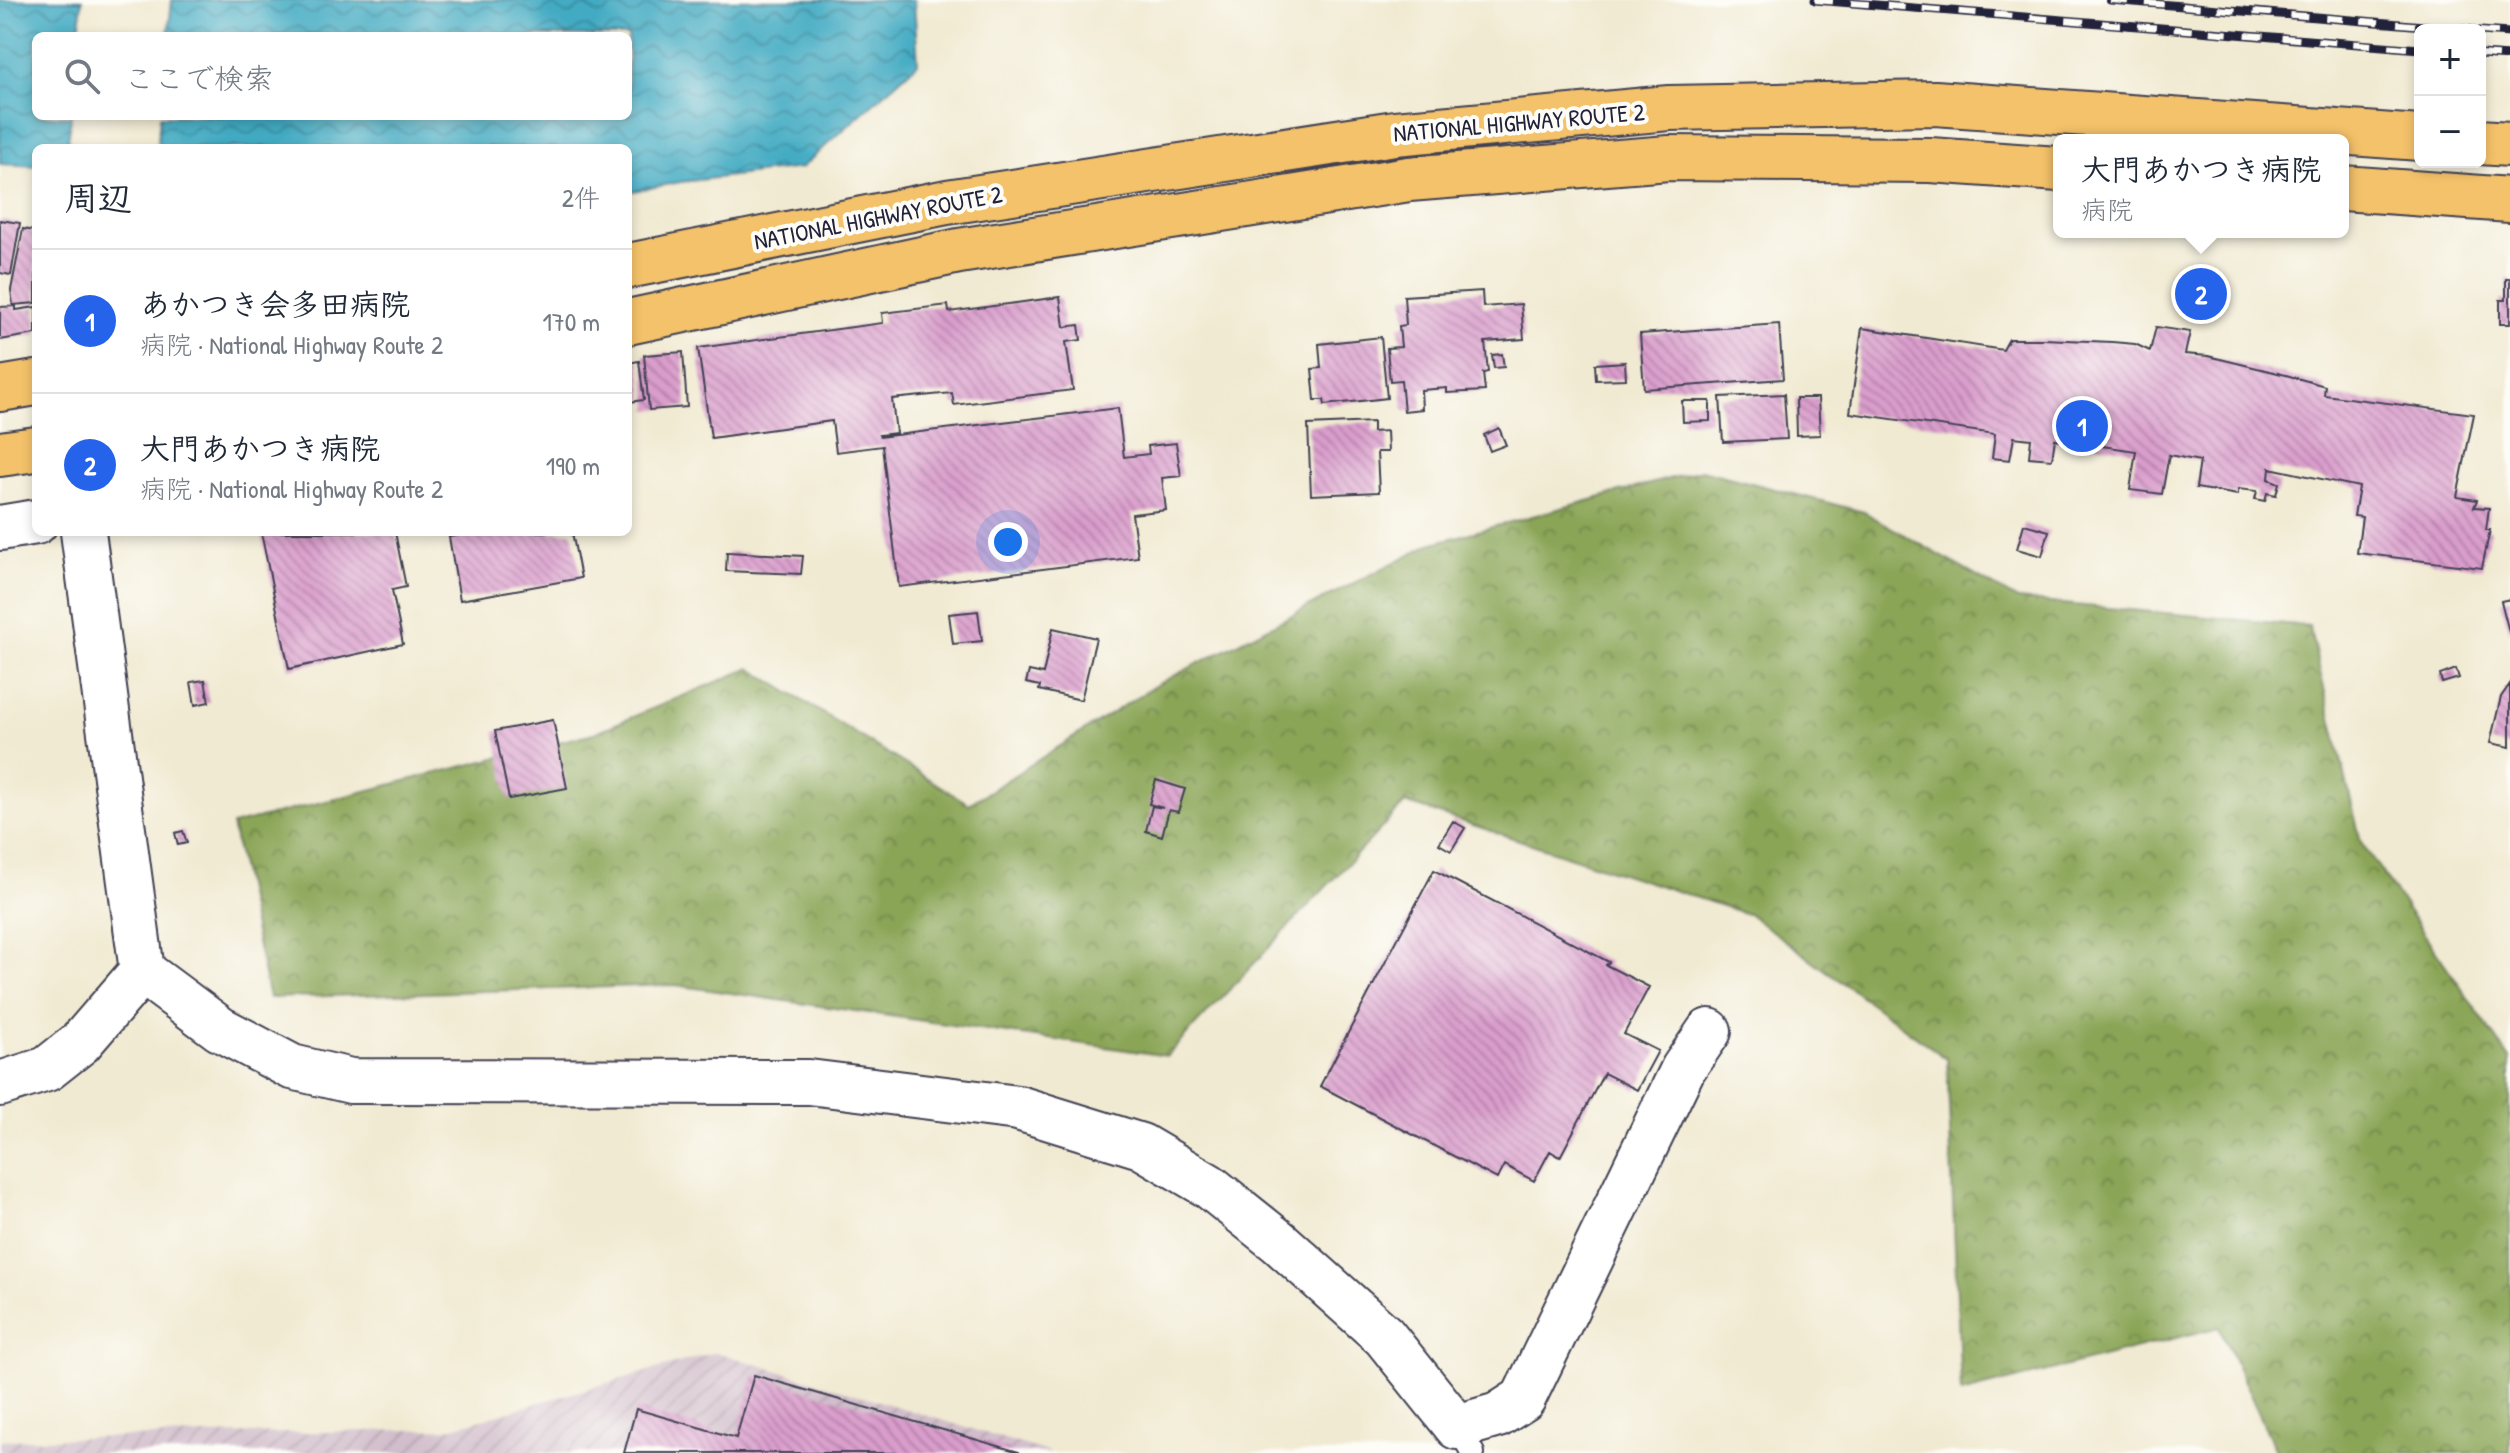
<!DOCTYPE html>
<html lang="ja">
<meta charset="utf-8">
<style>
body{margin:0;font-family:"Patrick Hand","Klee One",sans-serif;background:#f6f6f7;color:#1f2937}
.controls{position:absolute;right:24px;top:24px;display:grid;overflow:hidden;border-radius:12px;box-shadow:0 4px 12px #0003}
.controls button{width:72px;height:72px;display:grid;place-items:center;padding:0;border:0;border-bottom:2px solid #e0e1e3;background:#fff;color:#1f2937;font:40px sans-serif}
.you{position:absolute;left:1008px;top:542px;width:28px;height:28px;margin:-20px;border:6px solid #fff;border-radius:50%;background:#1a73e8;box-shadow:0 0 0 12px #1a73e833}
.badge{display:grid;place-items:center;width:52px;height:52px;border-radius:50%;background:#2563eb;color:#fff;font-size:26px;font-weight:700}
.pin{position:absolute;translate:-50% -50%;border:4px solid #fff;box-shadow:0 2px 8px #0006}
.popup{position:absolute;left:2053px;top:134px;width:296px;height:104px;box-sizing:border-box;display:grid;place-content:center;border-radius:12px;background:#fff;filter:drop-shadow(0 2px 6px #0005);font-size:26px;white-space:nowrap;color:#747a83}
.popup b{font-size:30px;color:#1f2937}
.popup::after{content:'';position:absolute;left:50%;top:100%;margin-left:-16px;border:16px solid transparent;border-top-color:#fff}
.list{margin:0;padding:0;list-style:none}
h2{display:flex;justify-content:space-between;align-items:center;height:104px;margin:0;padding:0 32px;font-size:34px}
h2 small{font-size:26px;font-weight:400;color:#747a83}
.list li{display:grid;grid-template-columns:52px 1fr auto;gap:24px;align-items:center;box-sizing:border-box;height:144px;padding:0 32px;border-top:2px solid #e0e1e3}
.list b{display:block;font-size:30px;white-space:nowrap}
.list p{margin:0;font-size:26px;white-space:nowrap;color:#747a83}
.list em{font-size:26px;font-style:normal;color:#747a83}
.icon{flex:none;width:44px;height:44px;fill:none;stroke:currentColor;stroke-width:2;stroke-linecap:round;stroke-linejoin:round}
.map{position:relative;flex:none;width:2510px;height:1453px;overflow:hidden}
.search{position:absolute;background:#fff;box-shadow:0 4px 12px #0003;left:32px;top:32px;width:600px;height:88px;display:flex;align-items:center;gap:20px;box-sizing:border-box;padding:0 28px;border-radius:12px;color:#747a83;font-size:30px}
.panel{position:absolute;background:#fff;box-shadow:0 4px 12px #0003;left:32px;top:144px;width:600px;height:392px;border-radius:12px}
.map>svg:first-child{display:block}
.industrial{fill:url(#industrial-furrows)}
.forest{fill:url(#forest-crowns);stroke:#566449;stroke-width:2}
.water{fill:url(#water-waves);stroke:#32667f;stroke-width:2}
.building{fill:url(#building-back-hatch)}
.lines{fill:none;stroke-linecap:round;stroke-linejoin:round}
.service-casing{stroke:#414052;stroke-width:26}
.minor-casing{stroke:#414052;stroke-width:48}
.tertiary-casing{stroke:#414052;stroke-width:48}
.trunk-casing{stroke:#414052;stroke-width:48}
.service{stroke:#fff;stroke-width:22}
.minor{stroke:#fff;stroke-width:44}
.tertiary{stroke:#fff;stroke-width:44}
.trunk{stroke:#f4c26a;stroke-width:44}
.rail-casing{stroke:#22223b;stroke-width:9}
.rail{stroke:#fdfcf7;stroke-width:6;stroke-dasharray:18;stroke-linecap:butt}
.labels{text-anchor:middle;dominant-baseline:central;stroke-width:8;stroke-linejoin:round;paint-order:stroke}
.street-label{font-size:24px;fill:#22223b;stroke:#fdfcf7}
</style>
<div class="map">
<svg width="2510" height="1453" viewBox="0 0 2510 1453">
<defs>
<pattern id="industrial-furrows" width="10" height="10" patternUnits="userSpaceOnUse" patternTransform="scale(2)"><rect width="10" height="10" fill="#d1bdcb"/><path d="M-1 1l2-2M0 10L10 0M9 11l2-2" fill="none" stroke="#b3a2af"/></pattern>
<pattern id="forest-crowns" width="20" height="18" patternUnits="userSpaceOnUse" patternTransform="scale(2)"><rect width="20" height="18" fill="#8aa557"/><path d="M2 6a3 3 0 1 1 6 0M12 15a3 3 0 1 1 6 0" fill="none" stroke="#708649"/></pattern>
<pattern id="water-waves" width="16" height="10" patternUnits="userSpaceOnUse" patternTransform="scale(2)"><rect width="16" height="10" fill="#43abc3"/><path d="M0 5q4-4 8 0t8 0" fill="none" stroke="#388ba0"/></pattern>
<pattern id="building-back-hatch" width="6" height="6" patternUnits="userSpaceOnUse" patternTransform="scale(2)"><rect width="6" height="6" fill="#da9dcc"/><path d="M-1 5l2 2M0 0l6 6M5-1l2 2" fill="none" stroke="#b080a7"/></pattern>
</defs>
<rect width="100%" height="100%" fill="#fdfcf7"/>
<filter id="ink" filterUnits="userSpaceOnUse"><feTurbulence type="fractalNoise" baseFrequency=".0125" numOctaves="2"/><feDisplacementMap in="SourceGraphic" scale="16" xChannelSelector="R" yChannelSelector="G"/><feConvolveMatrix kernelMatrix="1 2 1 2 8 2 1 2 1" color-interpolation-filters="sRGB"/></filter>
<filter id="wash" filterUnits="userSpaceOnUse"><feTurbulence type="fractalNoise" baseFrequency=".006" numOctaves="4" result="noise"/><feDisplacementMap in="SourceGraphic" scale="32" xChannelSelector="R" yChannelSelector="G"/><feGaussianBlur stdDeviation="1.8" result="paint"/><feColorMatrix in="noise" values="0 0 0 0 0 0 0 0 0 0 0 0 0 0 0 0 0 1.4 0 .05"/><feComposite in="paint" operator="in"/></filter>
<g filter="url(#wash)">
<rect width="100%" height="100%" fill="#f1ead2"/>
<!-- industrial -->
<path class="industrial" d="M 716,1352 L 1051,1453 L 0,1453 L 0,1440 L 447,1429 Z"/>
<!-- forest -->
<path class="forest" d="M 1701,470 L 1864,512 L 2018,600 L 2309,626 L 2361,842 L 2510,1059 L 2510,1453 L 2277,1453 L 2219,1327 L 1961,1393 L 1947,1059 L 1750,915 L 1405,803 L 1167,1056 L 675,985 L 269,998 L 232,825 L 594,733 L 750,668 L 969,804 L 1156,685 L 1430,544 Z"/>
<!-- water -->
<path class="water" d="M 0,0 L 82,0 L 79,36 L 36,36 L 36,116 L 71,116 L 67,148 L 36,148 L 36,166 L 0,164 Z
M 172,0 L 914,0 L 918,63 L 801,168 L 681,182 L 628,192 L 628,148 L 157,148 L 160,116 L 628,116 L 628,36 L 168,36 Z"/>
<g id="blocks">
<!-- building -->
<path class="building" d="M 0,220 L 20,223 L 11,275 L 0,273 Z
M 23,229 L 36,231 L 36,303 L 13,305 L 11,290 Z
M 2506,279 L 2510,279 L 2510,324 L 2500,324 L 2500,300 L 2506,300 Z
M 1482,291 L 1483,307 L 1521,304 L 1524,339 L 1485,342 L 1488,372 L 1483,373 L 1485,391 L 1447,393 L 1447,388 L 1421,390 L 1422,409 L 1404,411 L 1401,380 L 1390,381 L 1387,348 L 1401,347 L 1399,326 L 1406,325 L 1404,296 Z
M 1060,297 L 1064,327 L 1079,325 L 1081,340 L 1066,342 L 1073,390 L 954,405 L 952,393 L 892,399 L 896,433 L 879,435 L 880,437 L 1118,408 L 1124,457 L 1149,454 L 1148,446 L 1176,443 L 1181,476 L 1162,478 L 1166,510 L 1132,514 L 1138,557 L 899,587 L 882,446 L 836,452 L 832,421 L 711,438 L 698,348 L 883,323 L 882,313 L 948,305 L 949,312 Z
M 16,306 L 16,310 L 36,307 L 36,334 L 0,340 L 0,307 Z
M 1779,324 L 1783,379 L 1644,389 L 1640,334 Z
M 2156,327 L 2190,332 L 2185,354 L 2208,356 L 2286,375 L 2325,386 L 2324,395 L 2474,414 L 2457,497 L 2477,500 L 2474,507 L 2489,508 L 2486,530 L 2490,530 L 2482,568 L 2357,553 L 2362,517 L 2354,516 L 2359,487 L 2270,468 L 2269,479 L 2279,483 L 2276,495 L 2267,493 L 2265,501 L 2255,499 L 2257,491 L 2238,489 L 2238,495 L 2196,488 L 2200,461 L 2169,455 L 2162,494 L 2130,490 L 2136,451 L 2055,439 L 2052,459 L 2029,457 L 2031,439 L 2014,437 L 2010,460 L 1992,458 L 1995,434 L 1850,413 L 1862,328 L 2003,350 L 2009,339 L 2043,339 L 2112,342 L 2135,344 L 2150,351 Z
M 1381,337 L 1387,398 L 1325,405 L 1324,400 L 1315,400 L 1312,369 L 1321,368 L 1319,344 Z
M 683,352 L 687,407 L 649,410 L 644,355 Z
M 1502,354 L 1504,367 L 1494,368 L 1492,355 Z
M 639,361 L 644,400 L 629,402 L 628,363 Z
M 1625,362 L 1626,379 L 1596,380 L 1595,364 Z
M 1784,394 L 1787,439 L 1723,442 L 1720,397 Z
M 1796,398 L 1818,398 L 1820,435 L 1797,436 Z
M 1682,401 L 1710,401 L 1710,421 L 1683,422 Z
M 1373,422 L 1373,432 L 1387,431 L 1388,452 L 1377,452 L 1379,492 L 1311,495 L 1308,425 Z
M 1499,428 L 1506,445 L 1490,451 L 1484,435 Z
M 2024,524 L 2049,531 L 2042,556 L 2017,549 Z
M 261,532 L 395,532 L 406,587 L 392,590 L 403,644 L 289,669 Z
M 478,532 L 572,532 L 581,578 L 460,600 L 449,537 Z
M 727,552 L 803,556 L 801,574 L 726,571 Z
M 2510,599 L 2510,632 L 2509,632 L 2501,601 Z
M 978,611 L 982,641 L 953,644 L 949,614 Z
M 1053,628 L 1096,638 L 1081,700 L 1039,690 L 1040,686 L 1026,683 L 1029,671 L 1043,674 Z
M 2456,669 L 2459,678 L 2442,683 L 2440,675 Z
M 205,680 L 209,702 L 195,705 L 191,682 Z
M 2510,684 L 2510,747 L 2490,743 L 2501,697 Z
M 553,720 L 567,788 L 509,799 L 495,731 Z
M 1156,780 L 1185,789 L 1178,812 L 1169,810 L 1162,836 L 1146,831 L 1152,806 L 1163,808 L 1149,804 Z
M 1453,821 L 1465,828 L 1451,851 L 1439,844 Z
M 183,831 L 187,843 L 178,845 L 175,833 Z
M 1434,870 L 1609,962 L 1606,965 L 1649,987 L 1624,1034 L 1658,1051 L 1637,1090 L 1604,1073 L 1560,1157 L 1550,1151 L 1534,1181 L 1504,1165 L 1497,1179 L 1320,1086 Z
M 754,1375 L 1019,1452 L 1019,1453 L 624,1453 L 636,1409 L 736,1438 Z"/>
</g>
</g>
<g filter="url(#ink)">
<use href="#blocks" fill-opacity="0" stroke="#414052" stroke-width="2"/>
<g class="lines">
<!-- service casing -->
<g class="service-casing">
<path id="service" d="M 1457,1427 L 1473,1453"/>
</g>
<!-- minor casing -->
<g class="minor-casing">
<path id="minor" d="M 0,528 L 36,522
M 0,1084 L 47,1069 L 80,1043 L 142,971 L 220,1029 L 292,1067 L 351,1081 L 809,1082 L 1018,1108 L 1141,1146 L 1209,1186 L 1279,1242 L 1384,1336 L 1457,1427 L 1498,1415 L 1523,1399 L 1683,1069 L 1709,1031"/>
</g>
<!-- tertiary casing -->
<g class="tertiary-casing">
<path id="tertiary" d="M 83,532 L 142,971"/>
</g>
<!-- trunk casing -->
<g class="trunk-casing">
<path id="trunk" d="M 2480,142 L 2510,144
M 2343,188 L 2510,200
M 628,266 L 947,202 L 1395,133 L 1669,108 L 1935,103 L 2420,138
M 628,322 L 959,251 L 1409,179 L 1669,158 L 1930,160 L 2059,169
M 0,389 L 36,383
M 0,454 L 36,449"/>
</g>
<!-- service -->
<use href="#service" class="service"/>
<!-- minor -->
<use href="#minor" class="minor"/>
<!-- tertiary -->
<use href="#tertiary" class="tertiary"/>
<!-- trunk -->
<use href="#trunk" class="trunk"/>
<!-- rail casing -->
<g class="rail-casing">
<path id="rail" d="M 1815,0 L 2420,49
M 2110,0 L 2472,30
M 2480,31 L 2510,33
M 2480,54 L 2510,56"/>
</g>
<!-- rail -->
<use href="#rail" class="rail"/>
</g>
</g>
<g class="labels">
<!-- street labels -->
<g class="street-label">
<text transform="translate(1519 122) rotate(-5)">NATIONAL HIGHWAY ROUTE 2</text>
<text transform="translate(878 217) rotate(-11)">NATIONAL HIGHWAY ROUTE 2</text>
</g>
</g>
</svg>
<div class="controls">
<button>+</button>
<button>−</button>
</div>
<div class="you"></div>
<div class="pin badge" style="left:2082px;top:426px">1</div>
<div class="pin badge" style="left:2201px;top:294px">2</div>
<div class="popup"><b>大門あかつき病院</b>病院</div>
<div class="search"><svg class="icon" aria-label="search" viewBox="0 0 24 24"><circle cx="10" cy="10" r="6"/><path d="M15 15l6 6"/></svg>ここで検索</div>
<section class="panel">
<h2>周辺<small>2件</small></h2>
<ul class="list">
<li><span class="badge">1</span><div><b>あかつき会多田病院</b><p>病院 · National Highway Route 2</p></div><em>170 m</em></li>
<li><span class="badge">2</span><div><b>大門あかつき病院</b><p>病院 · National Highway Route 2</p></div><em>190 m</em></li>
</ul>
</section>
</div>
